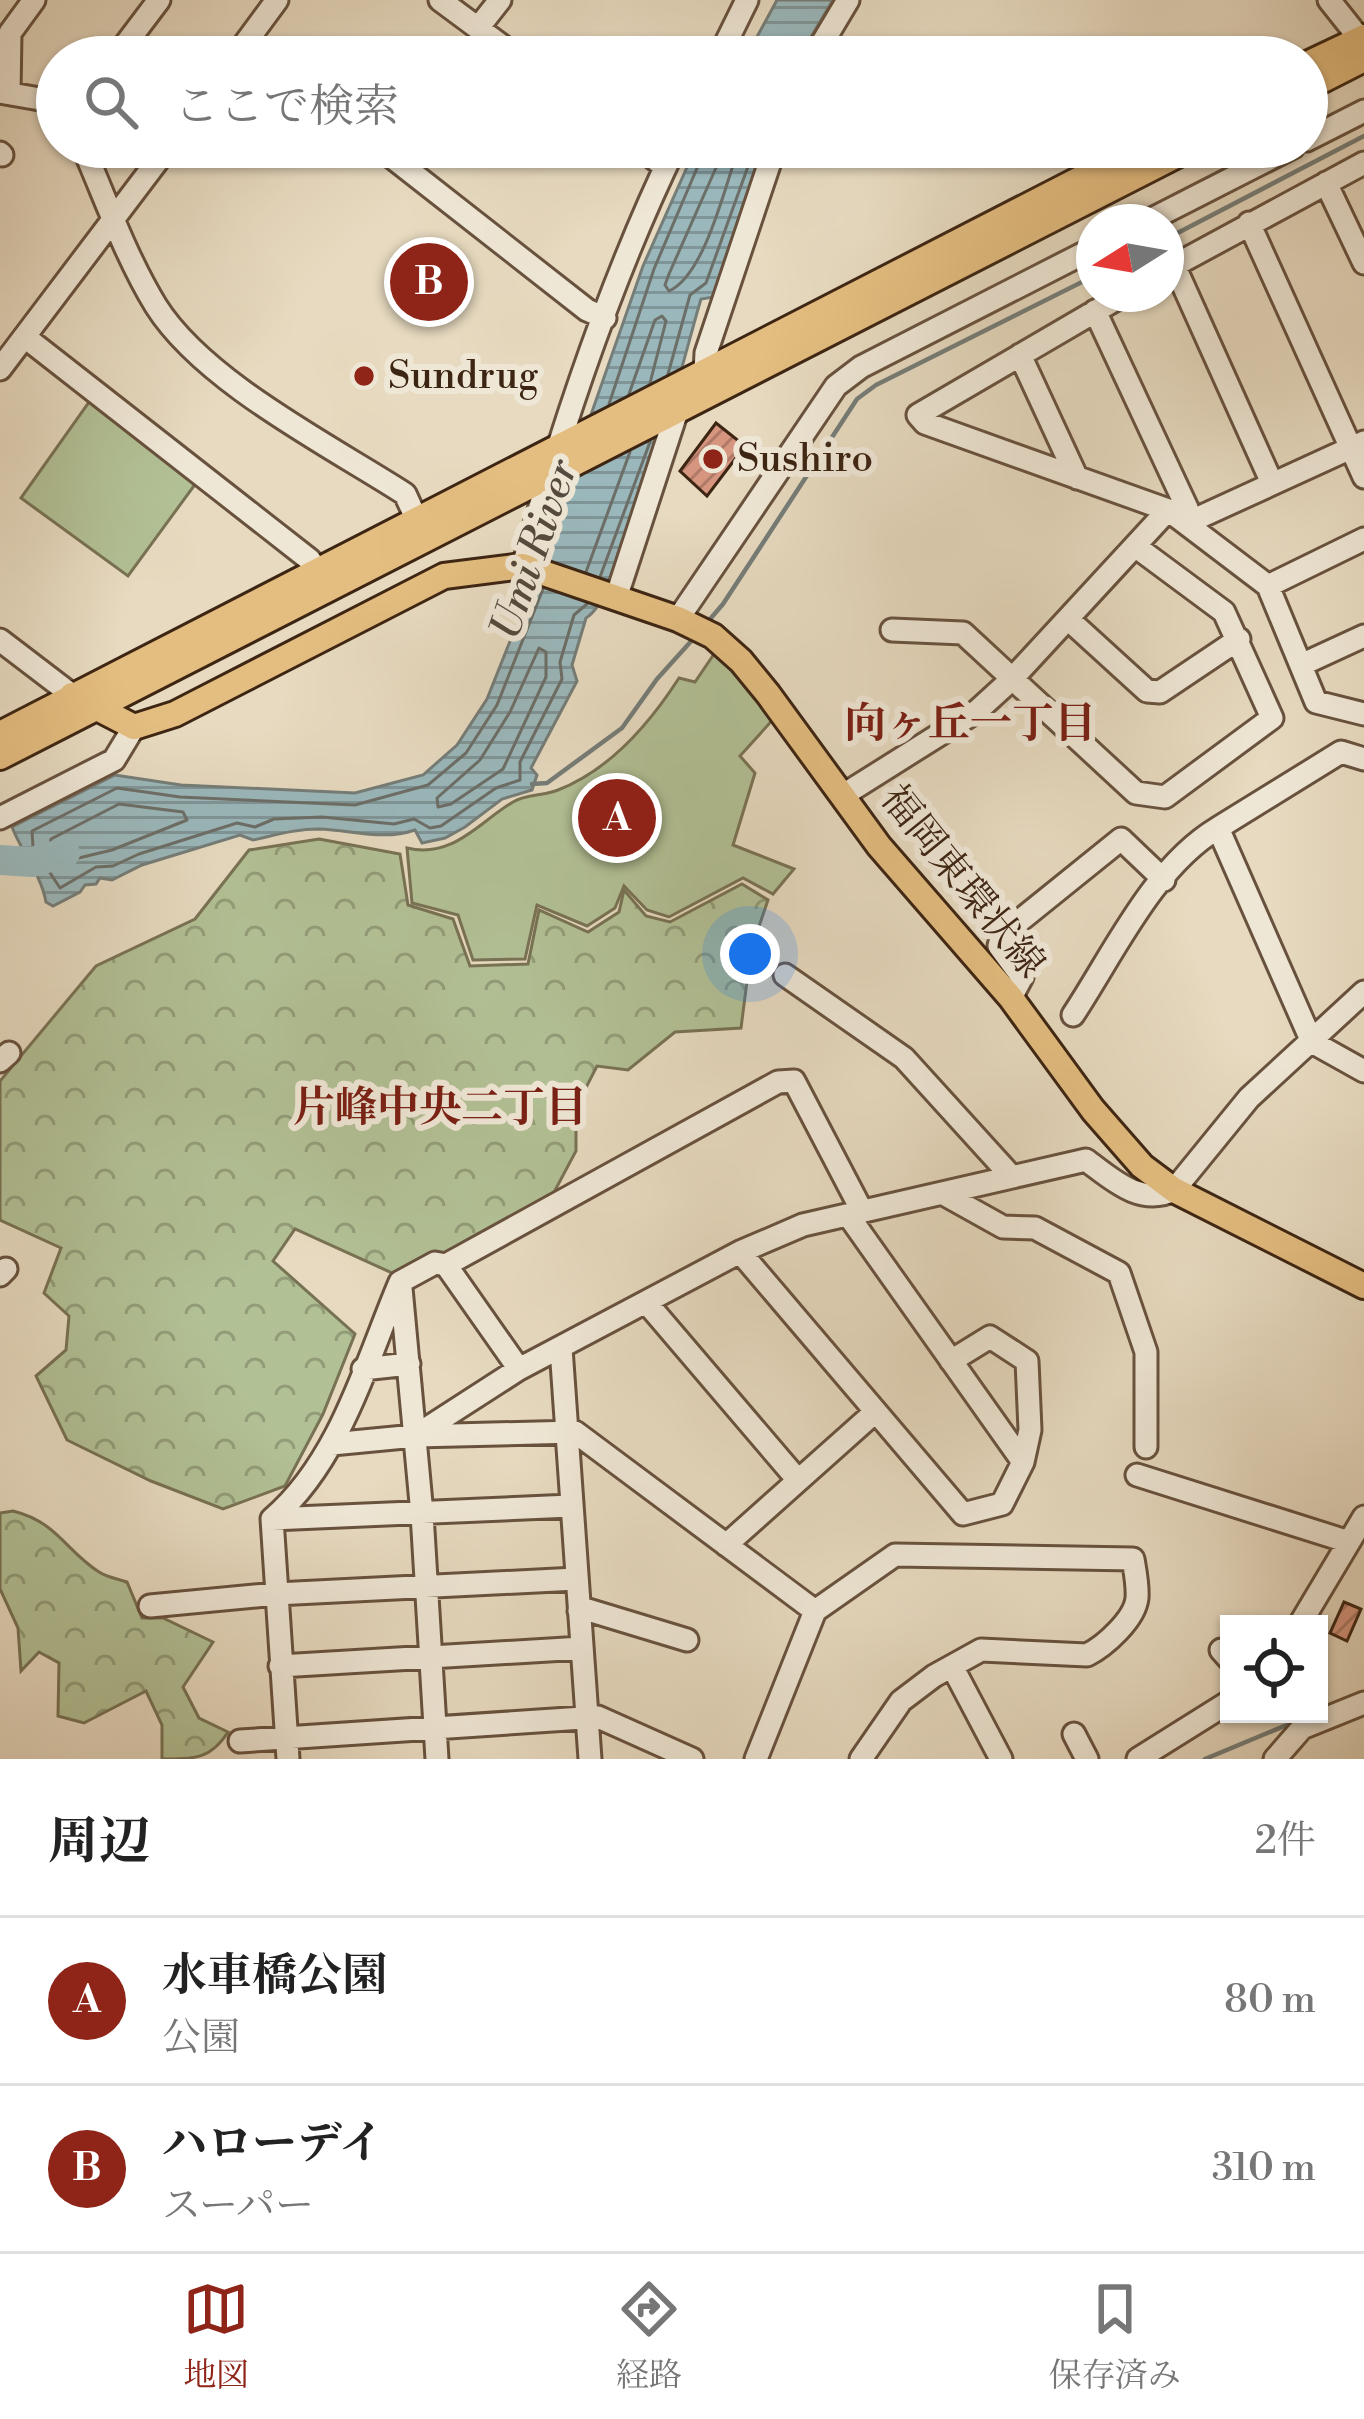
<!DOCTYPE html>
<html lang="ja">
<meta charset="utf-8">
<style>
body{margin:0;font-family:"Libre Bodoni","Noto Serif JP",serif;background:#f2f2f2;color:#222}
.controls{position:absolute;right:36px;bottom:36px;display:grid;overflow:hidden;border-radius:0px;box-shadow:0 3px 9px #0004}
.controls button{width:108px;height:108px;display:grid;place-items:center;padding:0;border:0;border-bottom:3px solid #e0e0e0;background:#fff;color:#222;font:60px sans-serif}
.compass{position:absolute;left:1076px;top:204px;width:108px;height:108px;border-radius:50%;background:#fff;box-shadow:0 3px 9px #0004;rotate:259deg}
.you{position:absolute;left:750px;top:954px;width:42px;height:42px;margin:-30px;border:9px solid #fff;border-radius:50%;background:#1a73e8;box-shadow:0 0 0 18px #1a73e833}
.badge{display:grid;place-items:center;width:78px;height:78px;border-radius:50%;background:#8f2418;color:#fff;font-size:39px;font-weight:700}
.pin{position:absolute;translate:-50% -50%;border:6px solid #fff;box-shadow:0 3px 12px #0006}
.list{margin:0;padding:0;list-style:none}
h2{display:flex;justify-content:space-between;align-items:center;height:156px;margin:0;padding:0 48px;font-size:51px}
h2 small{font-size:39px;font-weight:400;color:#767676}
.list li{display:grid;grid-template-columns:78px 1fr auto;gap:36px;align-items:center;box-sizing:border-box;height:168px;padding:0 48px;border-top:3px solid #e0e0e0}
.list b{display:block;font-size:45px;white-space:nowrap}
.list p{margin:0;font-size:39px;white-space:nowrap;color:#767676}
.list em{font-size:39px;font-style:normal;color:#767676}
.icon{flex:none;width:66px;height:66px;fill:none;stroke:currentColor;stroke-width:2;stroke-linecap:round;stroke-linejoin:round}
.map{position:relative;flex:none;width:1364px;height:1759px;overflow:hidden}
.search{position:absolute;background:#fff;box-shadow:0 3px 9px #0004;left:36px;right:36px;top:36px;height:132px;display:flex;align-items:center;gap:30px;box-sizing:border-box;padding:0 42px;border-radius:66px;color:#767676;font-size:45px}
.sheet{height:492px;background:#fff}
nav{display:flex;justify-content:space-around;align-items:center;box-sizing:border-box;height:168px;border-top:3px solid #e0e0e0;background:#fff;font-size:33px;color:#767676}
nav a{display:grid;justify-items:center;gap:6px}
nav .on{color:#8f2418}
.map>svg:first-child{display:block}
.forest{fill:url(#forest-crowns);stroke:#787254;stroke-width:3}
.park{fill:#b2c095;stroke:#787254;stroke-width:3}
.water{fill:url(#water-rules);stroke:#757d78;stroke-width:3}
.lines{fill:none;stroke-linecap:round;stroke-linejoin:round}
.shore{stroke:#6c6e68;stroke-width:3}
.stream{stroke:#757d78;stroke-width:4.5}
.river{stroke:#9ab8bc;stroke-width:30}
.building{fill:url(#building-hatch);stroke:#3d2513;stroke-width:3}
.minor-casing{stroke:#68523e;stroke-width:27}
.major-casing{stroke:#3d2513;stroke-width:30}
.minor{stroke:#efe7d6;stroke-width:21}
.major{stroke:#e4bd80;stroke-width:24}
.poi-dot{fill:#8f2418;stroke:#efe7d6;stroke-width:4.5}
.labels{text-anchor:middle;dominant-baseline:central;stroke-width:12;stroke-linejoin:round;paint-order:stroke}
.poi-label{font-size:39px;fill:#3d2513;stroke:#efe7d6;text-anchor:start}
.street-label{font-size:39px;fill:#3d2513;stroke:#efe7d6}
.water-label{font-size:42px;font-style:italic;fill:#544a3d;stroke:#efe7d6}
.neighbourhood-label{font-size:42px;font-weight:bold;fill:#7a1f14;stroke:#efe7d6}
</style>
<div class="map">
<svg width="1364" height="1759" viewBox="0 0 1364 1759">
<defs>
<pattern id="forest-crowns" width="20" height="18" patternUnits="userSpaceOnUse" patternTransform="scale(3)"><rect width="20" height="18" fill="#b2c095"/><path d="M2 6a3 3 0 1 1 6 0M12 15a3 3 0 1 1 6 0" fill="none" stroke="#929c78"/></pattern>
<pattern id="water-rules" width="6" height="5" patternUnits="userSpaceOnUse" patternTransform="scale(3)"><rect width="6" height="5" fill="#9ab8bc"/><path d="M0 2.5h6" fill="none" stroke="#7f9598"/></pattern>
<pattern id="building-hatch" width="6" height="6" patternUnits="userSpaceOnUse" patternTransform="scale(3)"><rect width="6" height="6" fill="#d5957f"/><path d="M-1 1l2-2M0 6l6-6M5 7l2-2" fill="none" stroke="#ae7967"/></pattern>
</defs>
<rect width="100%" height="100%" fill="#e7dac0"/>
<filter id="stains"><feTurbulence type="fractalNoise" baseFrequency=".00167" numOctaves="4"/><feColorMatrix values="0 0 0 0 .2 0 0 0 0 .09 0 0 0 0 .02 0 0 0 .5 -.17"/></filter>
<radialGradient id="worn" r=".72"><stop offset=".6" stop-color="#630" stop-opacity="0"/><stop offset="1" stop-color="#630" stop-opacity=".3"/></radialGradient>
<!-- forest -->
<path class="forest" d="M 319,839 L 400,854 L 408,905 L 453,919 L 470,966 L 528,964 L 539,910 L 588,932 L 619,912 L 624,890 L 646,916 L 670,922 L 742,884 L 768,900 L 751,950 L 741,1028 L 675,1032 L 628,1070 L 597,1066 L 576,1107 L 576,1151 L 551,1198 L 401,1277 L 295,1229 L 273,1261 L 355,1334 L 323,1414 L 285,1486 L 223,1509 L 151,1481 L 67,1440 L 36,1376 L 66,1350 L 69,1316 L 44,1293 L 61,1248 L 0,1220 L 0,1081 L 96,966 L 195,919 L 249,850 Z
M 13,1511 C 57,1522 65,1550 99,1572 C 106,1577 118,1579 127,1582 L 142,1618 L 163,1618 L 213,1642 L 183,1687 L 199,1718 L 228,1732 C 211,1759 195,1759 162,1759 L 162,1725 L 146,1691 L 84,1723 L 58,1716 L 59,1663 L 39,1652 L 21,1671 L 18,1628 L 0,1589 L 0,1513 Z"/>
<!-- park -->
<path class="park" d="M 92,398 L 199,479 L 128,576 L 21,498 Z
M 714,654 L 739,672 L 777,715 L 740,756 L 755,773 L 733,845 L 794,869 L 773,894 L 743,878 L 669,917 L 647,910 L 624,886 L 615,908 L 587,926 L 537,905 L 525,959 L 473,960 L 458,915 L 412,903 L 407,848 C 453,859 479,822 513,802 C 526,794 544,796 558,790 C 610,770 650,723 679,678 L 695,682 Z"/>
<!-- water -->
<path class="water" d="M 777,0 L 833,0 L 799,57 L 746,57 Z
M 696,147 L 768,147 L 714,297 L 701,299 C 684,355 626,595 586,618 L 572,665 L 577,681 L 531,768 L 537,775 L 532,790 L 502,799 L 465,827 L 445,838 L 422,843 L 415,830 C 383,841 352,830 319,829 C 295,829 276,835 253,840 L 240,835 L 142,865 L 112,880 L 100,878 L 96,884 L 85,885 L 80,892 L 53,906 L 46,902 C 41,874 22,853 12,827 L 115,775 L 181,785 L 355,793 L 423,775 L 457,745 L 487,699 L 524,606 L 643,266 Z"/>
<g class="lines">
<!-- shore -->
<path class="shore" d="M 721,147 L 719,161 L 669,274 L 665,285 L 669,291 C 705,275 725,186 739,147
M 668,374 L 690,295 L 706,283 L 755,147
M 629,394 L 655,320 L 662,316 L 666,321 L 650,383
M 609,404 L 654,269 L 706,147
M 586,572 L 630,452
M 600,577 L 650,442
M 543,589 L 497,705 L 466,753 L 428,785 L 355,805 L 180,797 L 117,788 L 32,831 L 33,847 L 60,888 L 96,867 L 113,866 L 139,854 L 237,823 L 255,827 L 274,819 L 322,817 L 394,824 L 414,819 L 430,828 L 441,826 L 496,788 L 520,780 L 520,762 L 562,679 L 560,662 L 574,615 L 587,604
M 539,648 L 546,652 L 546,677 L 503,769 L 451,804 L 438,807 L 437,798 L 480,760 L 510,712 Z
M 119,804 L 183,812 L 187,820 L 112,850 L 62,862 L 50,846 L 51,839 Z"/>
<!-- stream -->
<path class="stream" d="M 1166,239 L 1364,136
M 705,625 L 723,604 L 857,399 L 876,385 L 1094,276
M 532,784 L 547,783 L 622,728 L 657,679 L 694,638
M 1205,1759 L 1294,1722"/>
<!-- river -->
<path class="river" d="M 0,860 L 32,862 L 65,853"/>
</g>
<!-- building -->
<path class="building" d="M 716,423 L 745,446 L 707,496 L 680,471 Z
M 1344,1602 L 1361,1609 L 1347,1641 L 1330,1633 Z"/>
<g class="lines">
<!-- minor casing -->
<g class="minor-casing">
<path id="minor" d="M 440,0 L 517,57
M 1329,0 L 1360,39
M 478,28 L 500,0
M 116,57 L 159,0
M 235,57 L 277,0
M 719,57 L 747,0
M 814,57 L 848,0
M 0,92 L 57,102
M 9,93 L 10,33 L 34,0
M 1307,140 L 1364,111
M 83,147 C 106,200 126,257 156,306 C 204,382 329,445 405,494 L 417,520
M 379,147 L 587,310 L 605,318
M 639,147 L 665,167
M 0,153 L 2,155
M 1326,183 L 1364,263
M 1146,222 L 1293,147
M 1249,223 L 1364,477
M 1174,265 L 1272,483
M 1166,270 L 1364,163
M 1125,294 L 918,415 L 925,423 L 1168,510 L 1268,586 L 1316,702 L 1364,714
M 1095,311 L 1187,508 L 1187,523
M 25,337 L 310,560 L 316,571
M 1020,355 L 1077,478
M 0,369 L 168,147
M 705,372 L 706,353 L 775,147
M 1187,523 L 1364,442
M 523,566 C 562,426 611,279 675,147
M 1268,586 L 1364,539
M 616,598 L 678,408
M 678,619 L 836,386 L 861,367 L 1094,248
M 1068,619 L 1147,691 L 1160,692 L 1239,639
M 892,630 L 963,633 L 1136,793 L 1165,797 L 1272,718 L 1224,612 L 1135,546
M 0,640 L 72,695
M 1301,665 L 1364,636
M 1364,759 L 1341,752 L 1218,828 L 1312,1042 L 1364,1071
M 845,794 L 977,711 L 1012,679 L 1168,510
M 0,818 L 114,760 L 134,727
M 785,975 L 904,1058 L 1012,1177
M 1011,998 L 1022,977 L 999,946 L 1002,935 L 1121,839 L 1164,880
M 1073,1015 C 1114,953 1153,867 1218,828
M 0,1061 L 9,1053
M 942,1193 L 1003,1227 L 1035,1228 L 1119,1273 L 1146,1352 L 1146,1447
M 740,1252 L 963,1514 L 1002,1504 L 1023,1462 L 848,1215
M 446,1265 L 519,1369
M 0,1275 L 6,1269
M 401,1288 L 422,1514 L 437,1759
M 646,1302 L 797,1479
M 561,1348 L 590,1759
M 951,1361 L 990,1337 L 1027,1361 L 1030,1430 L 1023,1462
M 363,1369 L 409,1364
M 415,1436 L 519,1369 L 740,1252 L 803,1225 L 1086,1160 C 1113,1180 1140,1206 1174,1190 L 1249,1098 L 1364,992
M 332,1444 L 415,1436 L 575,1432 L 815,1611
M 1137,1475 L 1349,1542
M 272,1519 L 571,1506
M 726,1545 L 874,1413
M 150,1606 L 276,1594 L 576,1579
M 579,1611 L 588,1610 L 687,1640
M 1300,1624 L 1364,1517
M 1221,1650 L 1229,1659
M 280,1666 L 582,1648
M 953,1668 L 1001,1759
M 1074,1734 L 1087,1759
M 240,1741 L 598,1717 L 692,1759
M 288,1759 L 272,1519 C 340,1461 366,1362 400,1282 L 435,1263 L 446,1265 L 778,1082 L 794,1081 L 862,1211
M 756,1759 L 815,1611 L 895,1555 L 1133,1559 C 1135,1571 1138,1585 1137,1598 C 1135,1619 1105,1646 1087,1655 L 981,1650 L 934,1676 L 901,1701 L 861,1759
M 1138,1759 L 1229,1702
M 1275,1759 L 1302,1728 L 1364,1703"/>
</g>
<!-- major casing -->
<g class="major-casing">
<path id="major" d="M 1307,64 L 1364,37
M 1307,88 L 1364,59
M 72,695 L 134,727 L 175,714 L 444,576 L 523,566 L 678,619 L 713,636 L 741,661 L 768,694 L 879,846 L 1011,998 L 1093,1110 L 1142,1166 L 1174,1190 L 1364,1286
M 0,734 L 1142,147
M 0,757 L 1193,147"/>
</g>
<!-- minor -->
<use href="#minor" class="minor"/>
<!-- major -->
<use href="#major" class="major"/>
</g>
<!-- markers -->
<g class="poi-dot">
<circle cx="364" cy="376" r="12"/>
<circle cx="713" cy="459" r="12"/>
</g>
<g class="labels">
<!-- poi labels -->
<g class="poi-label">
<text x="388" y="376">Sundrug</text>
<text x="737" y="459">Sushiro</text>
</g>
<!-- street labels -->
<g class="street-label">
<text transform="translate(962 882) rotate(51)">福岡東環状線</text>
</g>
<!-- water labels -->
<g class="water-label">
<text transform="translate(535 550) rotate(-71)">Umi River</text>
</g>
<!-- neighbourhood labels -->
<g class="neighbourhood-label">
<text x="970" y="724">向ヶ丘一丁目</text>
<text x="440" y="1108">片峰中央二丁目</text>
</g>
</g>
<rect width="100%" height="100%" filter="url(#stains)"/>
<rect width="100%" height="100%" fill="url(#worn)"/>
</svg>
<div class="controls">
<button><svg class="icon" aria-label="locate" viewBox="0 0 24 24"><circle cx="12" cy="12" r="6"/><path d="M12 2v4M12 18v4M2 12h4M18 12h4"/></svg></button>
</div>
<svg class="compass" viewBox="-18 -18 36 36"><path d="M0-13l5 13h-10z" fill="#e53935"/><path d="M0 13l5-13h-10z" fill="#767676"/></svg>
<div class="you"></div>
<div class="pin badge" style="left:617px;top:818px">A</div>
<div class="pin badge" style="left:429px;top:282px">B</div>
<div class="search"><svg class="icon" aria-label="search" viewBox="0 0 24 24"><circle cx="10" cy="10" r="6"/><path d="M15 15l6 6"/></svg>ここで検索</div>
</div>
<section class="sheet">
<h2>周辺<small>2件</small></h2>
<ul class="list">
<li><span class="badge">A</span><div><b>水車橋公園</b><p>公園</p></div><em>80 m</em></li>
<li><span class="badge">B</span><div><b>ハローデイ</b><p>スーパー</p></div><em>310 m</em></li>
</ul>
</section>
<nav>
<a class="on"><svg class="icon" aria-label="map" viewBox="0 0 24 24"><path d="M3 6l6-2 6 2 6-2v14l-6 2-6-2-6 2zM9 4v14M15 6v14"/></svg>地図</a>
<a><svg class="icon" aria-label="directions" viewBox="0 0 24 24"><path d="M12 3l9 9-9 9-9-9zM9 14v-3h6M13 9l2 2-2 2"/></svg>経路</a>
<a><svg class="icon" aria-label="saved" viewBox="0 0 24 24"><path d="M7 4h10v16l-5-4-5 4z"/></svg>保存済み</a>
</nav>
